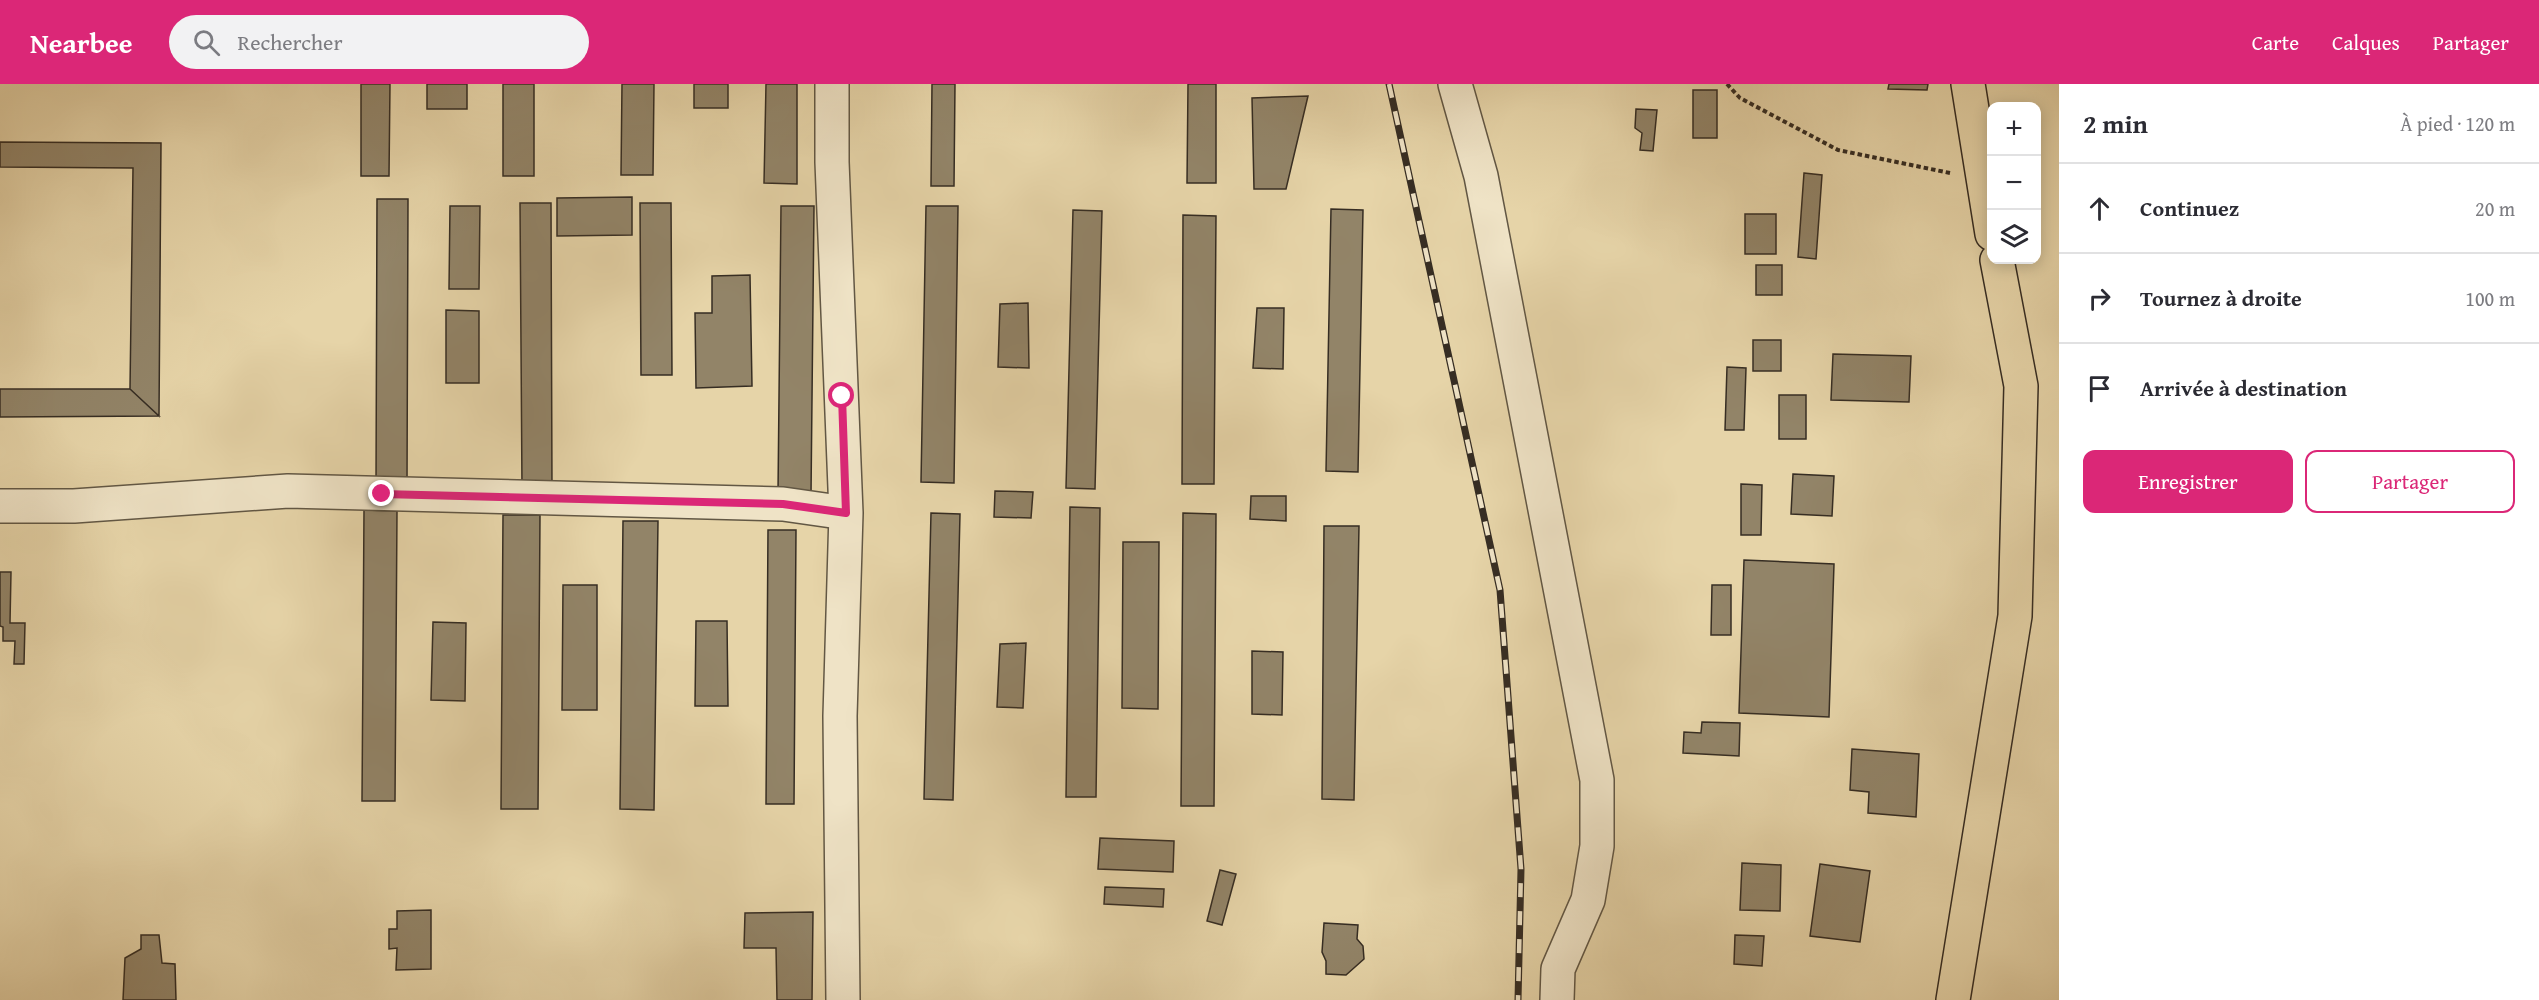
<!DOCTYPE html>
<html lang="fr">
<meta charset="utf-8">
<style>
body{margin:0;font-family:"Gentium Book Plus",serif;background:#f2f2f3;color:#2b2b33}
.controls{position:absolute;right:18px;top:18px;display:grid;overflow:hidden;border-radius:12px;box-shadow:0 3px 15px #0003}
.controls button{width:54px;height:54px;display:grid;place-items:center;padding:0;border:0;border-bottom:2px solid #e1e1e2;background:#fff;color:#2b2b33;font:30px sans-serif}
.stop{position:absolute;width:18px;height:18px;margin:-14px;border:4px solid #db2777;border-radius:50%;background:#fff}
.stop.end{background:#db2777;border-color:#fff;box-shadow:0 2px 6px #0008}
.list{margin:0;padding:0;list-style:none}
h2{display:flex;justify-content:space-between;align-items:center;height:78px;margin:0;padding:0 24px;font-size:26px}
h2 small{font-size:20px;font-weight:400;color:#7c7c81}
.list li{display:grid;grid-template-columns:39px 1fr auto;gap:18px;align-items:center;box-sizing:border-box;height:90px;padding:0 24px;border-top:2px solid #e1e1e2}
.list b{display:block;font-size:22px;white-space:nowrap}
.list em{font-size:20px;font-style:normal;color:#7c7c81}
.actions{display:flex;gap:12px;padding:18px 24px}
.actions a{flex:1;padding:14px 0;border:2px solid #db2777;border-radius:12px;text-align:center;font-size:21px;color:#db2777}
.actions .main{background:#db2777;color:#fff}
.icon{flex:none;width:33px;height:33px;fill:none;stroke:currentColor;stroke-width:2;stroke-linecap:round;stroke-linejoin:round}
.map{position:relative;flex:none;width:2059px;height:916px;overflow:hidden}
header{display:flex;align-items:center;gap:36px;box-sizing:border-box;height:84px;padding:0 30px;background:#db2777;color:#fff}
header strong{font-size:28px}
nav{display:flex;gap:33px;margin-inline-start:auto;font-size:21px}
.search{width:420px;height:54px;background:#f2f2f3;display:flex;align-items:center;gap:15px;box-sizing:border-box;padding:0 21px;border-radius:33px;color:#7c7c81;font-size:22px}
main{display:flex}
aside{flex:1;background:#fff}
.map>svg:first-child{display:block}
.building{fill:#928468;stroke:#362d23;stroke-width:1.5}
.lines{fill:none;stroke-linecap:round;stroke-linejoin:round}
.minor-casing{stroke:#625744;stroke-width:36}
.trunk-casing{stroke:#362d23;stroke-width:36}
.path{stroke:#362d23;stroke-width:4;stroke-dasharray:4.5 3;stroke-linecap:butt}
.minor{stroke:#efe3c6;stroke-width:33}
.trunk{stroke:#e6d4a8;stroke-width:33}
.rail-casing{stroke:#362d23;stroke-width:7}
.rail{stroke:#efe3c6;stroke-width:4.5;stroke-dasharray:14;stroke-linecap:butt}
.route{stroke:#db2777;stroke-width:8}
</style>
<header>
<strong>Nearbee</strong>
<div class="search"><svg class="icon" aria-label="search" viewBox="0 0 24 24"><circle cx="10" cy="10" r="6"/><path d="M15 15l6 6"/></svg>Rechercher</div>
<nav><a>Carte</a><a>Calques</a><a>Partager</a></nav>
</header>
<main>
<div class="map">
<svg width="2059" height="916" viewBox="0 0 2059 916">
<rect width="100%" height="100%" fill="#e6d4a8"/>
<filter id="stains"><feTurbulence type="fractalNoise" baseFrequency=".00333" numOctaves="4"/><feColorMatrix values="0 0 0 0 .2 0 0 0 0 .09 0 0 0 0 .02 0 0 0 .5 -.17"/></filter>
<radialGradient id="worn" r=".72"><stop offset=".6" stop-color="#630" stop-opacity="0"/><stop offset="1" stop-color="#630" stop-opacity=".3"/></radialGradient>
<!-- building -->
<path class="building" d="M 361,0 L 390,0 L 389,92 L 361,92 Z
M 427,0 L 467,0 L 467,25 L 427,25 Z
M 503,0 L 534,0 L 534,92 L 503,92 Z
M 622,0 L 654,0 L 653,91 L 621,91 Z
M 694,0 L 728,0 L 728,24 L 694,24 Z
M 766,0 L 797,0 L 797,100 L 764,99 Z
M 932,0 L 955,0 L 954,102 L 931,102 Z
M 1188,0 L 1216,0 L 1216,99 L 1187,99 Z
M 1889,0 L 1928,0 L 1927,6 L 1888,5 Z
M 1693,6 L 1717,6 L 1717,54 L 1693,54 Z
M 1308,12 L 1286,105 L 1254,105 L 1252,14 Z
M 1636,25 L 1657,26 L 1653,67 L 1640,66 L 1642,49 L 1635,44 Z
M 0,58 L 161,59 L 159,332 L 130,305 L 133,84 L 0,83 Z
M 1804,89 L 1822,91 L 1816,175 L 1798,173 Z
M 632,113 L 632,151 L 557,152 L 557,114 Z
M 377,115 L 408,115 L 407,401 L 376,401 Z
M 520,119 L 551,119 L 552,404 L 522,404 Z
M 640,119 L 671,119 L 672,291 L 641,291 Z
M 450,122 L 480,122 L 479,205 L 449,205 Z
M 781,122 L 814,122 L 811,411 L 778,409 Z
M 926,122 L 958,122 L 954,399 L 921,398 Z
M 1331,125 L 1363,126 L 1358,388 L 1326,387 Z
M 1073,126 L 1102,127 L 1095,405 L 1066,404 Z
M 1745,130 L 1776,130 L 1776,170 L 1745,170 Z
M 1183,131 L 1216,132 L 1214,400 L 1182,400 Z
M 1756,181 L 1782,181 L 1782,211 L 1756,211 Z
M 750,191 L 752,302 L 696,304 L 695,229 L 712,229 L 712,192 Z
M 1028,219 L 1029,284 L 998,283 L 1000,220 Z
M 1257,224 L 1284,224 L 1283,285 L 1253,284 Z
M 446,226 L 479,227 L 479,299 L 446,299 Z
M 1753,256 L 1781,256 L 1781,287 L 1753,287 Z
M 1833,270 L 1911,272 L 1909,318 L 1831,316 Z
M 1727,283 L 1746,284 L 1744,346 L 1725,346 Z
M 0,305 L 130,305 L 159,332 L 0,333 Z
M 1779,311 L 1806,311 L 1806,355 L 1779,355 Z
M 1793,390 L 1834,392 L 1832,432 L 1791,430 Z
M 1741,400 L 1762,401 L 1761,451 L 1741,451 Z
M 995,407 L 1033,408 L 1031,434 L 994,433 Z
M 1251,412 L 1286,412 L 1286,437 L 1250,435 Z
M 1070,423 L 1100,424 L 1096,713 L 1066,713 Z
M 364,426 L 397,427 L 395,717 L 362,717 Z
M 931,429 L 960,430 L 953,716 L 924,715 Z
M 1183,429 L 1216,430 L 1214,722 L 1181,722 Z
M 503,431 L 540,431 L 538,725 L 501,725 Z
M 623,437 L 658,437 L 654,726 L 620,725 Z
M 1324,442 L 1359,442 L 1354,716 L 1322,715 Z
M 768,446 L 796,446 L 794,720 L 766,720 Z
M 1123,458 L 1159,458 L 1158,625 L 1122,624 Z
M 1744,476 L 1834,480 L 1829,633 L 1739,629 Z
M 0,488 L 11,488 L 10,539 L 25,539 L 24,580 L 14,580 L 15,557 L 3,557 L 3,543 L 0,542 Z
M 563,501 L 597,501 L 597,626 L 562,626 Z
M 1712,501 L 1731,501 L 1731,551 L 1711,551 Z
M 696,537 L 727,537 L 728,622 L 695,622 Z
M 433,538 L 466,539 L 465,617 L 431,616 Z
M 1026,559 L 1023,624 L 997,623 L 1000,560 Z
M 1252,567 L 1283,568 L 1282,631 L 1252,630 Z
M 1702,638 L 1740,639 L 1739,672 L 1683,669 L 1684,648 L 1701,649 Z
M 1852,665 L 1919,670 L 1916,733 L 1868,729 L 1869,708 L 1850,706 Z
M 1100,754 L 1174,757 L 1173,788 L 1098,785 Z
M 1742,779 L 1781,781 L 1780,827 L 1740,826 Z
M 1820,780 L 1870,787 L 1860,858 L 1810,852 Z
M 1220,786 L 1236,790 L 1222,841 L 1207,837 Z
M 1105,803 L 1164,805 L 1163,823 L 1104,820 Z
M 431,826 L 431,885 L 396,886 L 397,864 L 389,865 L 389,845 L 397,845 L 397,827 Z
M 813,828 L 812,916 L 777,916 L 776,864 L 744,864 L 745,829 Z
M 1324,839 L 1358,841 L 1357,855 L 1363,862 L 1364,875 L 1346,891 L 1326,890 L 1326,877 L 1322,868 Z
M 141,851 L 159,851 L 162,879 L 175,880 L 176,916 L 123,916 L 125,874 L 141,865 Z
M 1735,851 L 1764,852 L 1762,882 L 1734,880 Z"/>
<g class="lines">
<!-- minor casing -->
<g class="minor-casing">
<path id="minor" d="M 832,0 L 832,78 L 846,429 L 840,632 L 843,916
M 1455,0 L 1481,92 L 1597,696 L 1597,762 L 1588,816 L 1558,885 L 1557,916
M 0,422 L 74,422 L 288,407 L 783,420 L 846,429"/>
</g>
<!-- trunk casing -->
<g class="trunk-casing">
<path id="trunk" d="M 1968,0 L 1992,150
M 1953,916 L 2015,532 L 2021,302 L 1997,176"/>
</g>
<!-- path -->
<path class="path" d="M 1727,0 L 1740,14 L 1838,66 L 1950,89"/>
<!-- minor -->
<use href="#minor" class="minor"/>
<!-- trunk -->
<use href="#trunk" class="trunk"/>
<!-- rail casing -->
<g class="rail-casing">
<path id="rail" d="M 1389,0 L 1500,506 L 1521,785 L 1518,916"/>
</g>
<!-- rail -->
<use href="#rail" class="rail"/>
</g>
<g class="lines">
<!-- route -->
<path class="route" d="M 382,410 L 783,420 L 846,429 L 842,312"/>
</g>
<rect width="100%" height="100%" filter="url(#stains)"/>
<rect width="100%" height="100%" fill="url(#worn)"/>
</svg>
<div class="controls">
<button>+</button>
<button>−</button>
<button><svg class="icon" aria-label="layers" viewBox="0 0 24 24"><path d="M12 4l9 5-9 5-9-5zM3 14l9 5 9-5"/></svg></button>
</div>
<div class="stop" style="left:842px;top:312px"></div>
<div class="stop end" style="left:382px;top:410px"></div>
</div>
<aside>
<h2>2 min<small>À pied · 120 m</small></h2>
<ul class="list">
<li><svg class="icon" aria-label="ahead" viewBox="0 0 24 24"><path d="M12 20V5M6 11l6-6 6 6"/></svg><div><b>Continuez</b></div><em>20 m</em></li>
<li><svg class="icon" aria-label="right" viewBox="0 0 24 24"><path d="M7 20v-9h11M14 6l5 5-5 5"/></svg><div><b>Tournez à droite</b></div><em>100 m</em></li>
<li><svg class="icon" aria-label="arrive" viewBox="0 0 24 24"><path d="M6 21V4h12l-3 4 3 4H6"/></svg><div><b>Arrivée à destination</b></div></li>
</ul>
<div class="actions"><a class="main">Enregistrer</a><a>Partager</a></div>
</aside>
</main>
